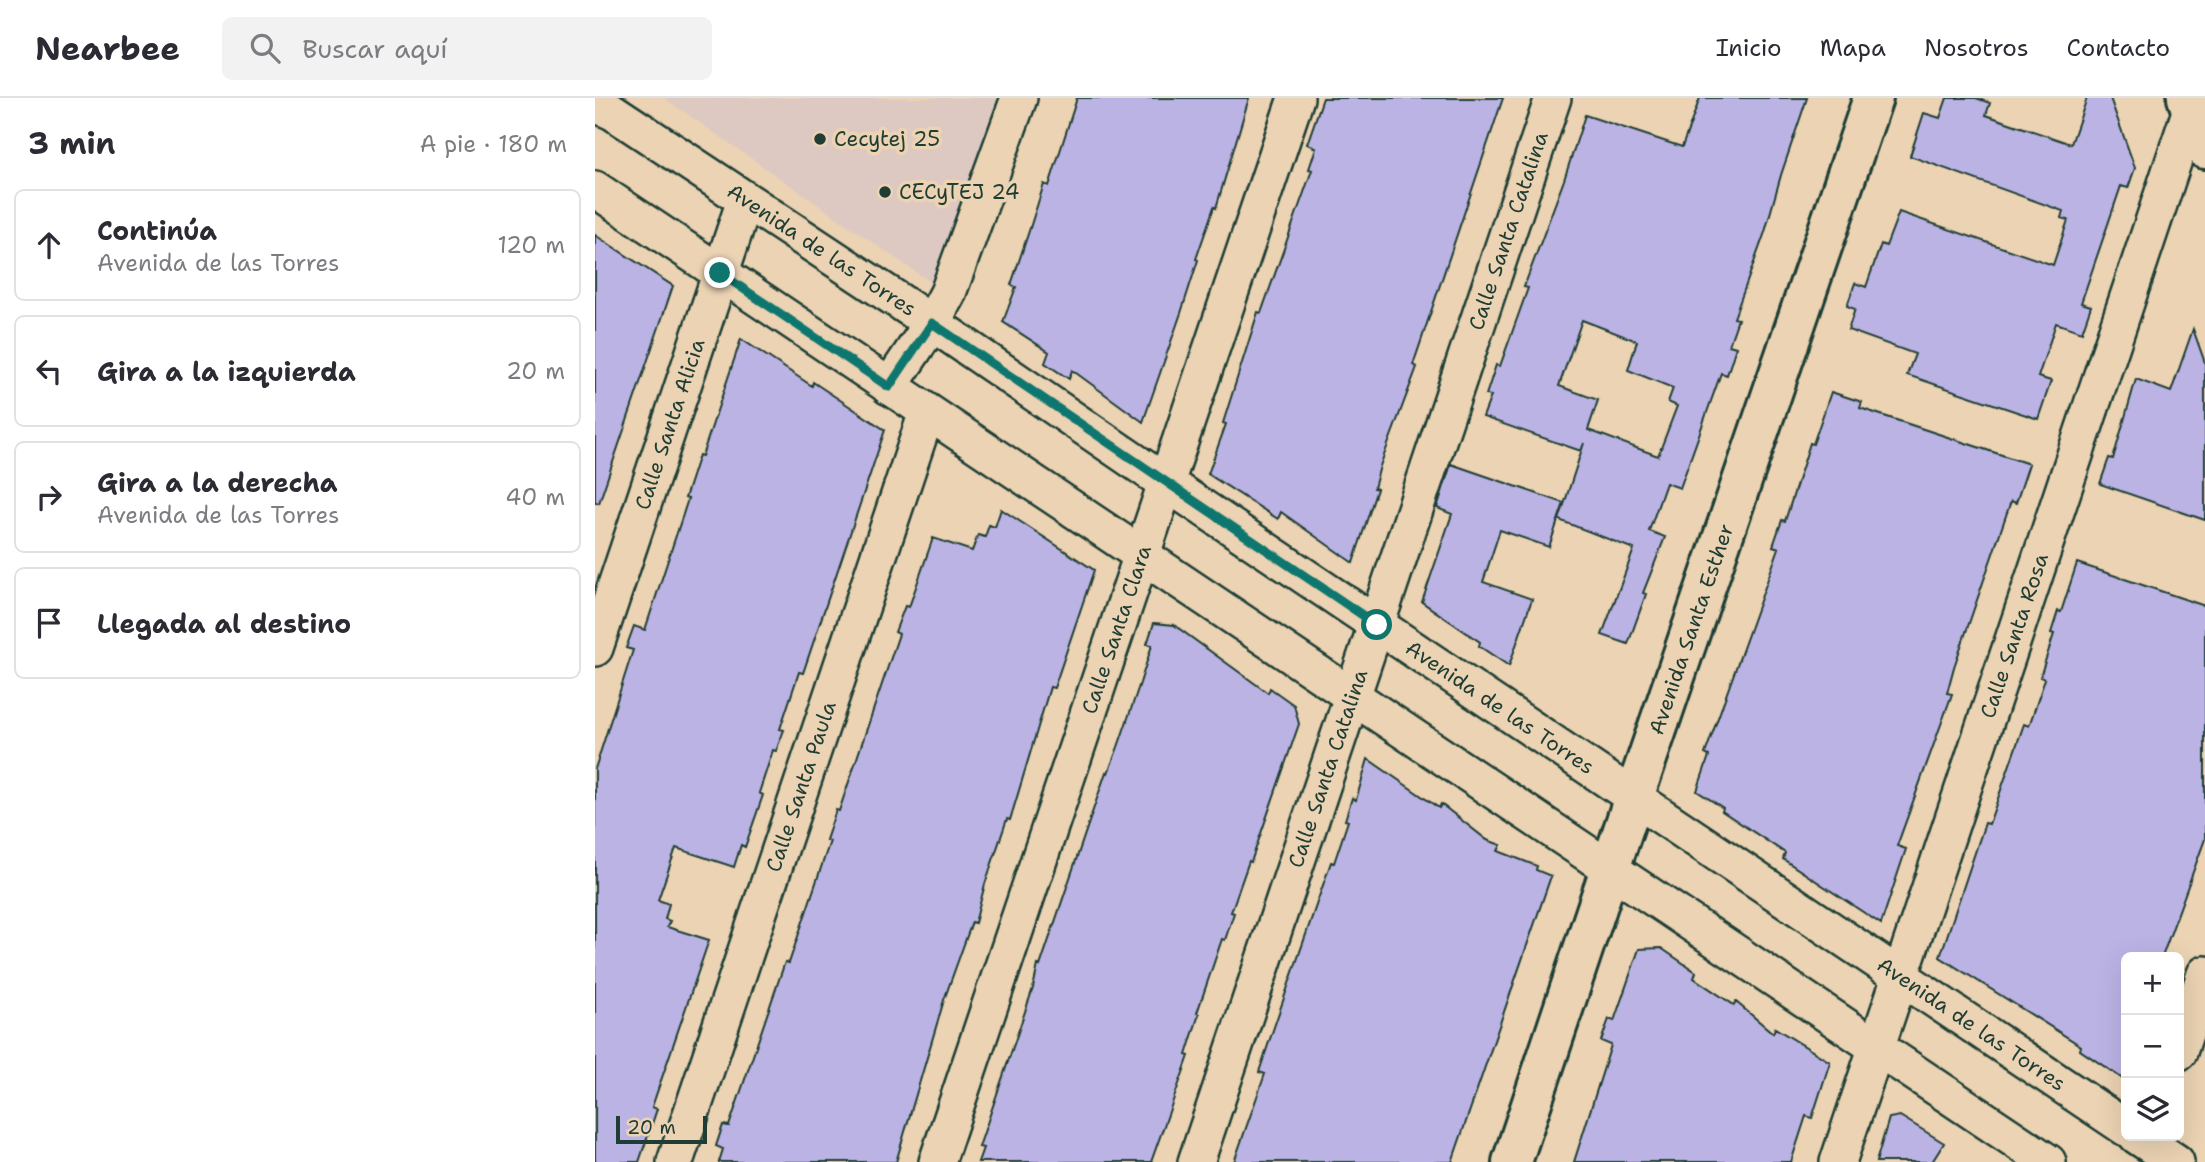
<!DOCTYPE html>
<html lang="es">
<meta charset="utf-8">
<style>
body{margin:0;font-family:"Shantell Sans",sans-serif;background:#f2f2f3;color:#2b2b33}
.controls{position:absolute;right:21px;bottom:21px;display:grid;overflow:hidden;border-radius:10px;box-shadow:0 7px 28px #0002}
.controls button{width:63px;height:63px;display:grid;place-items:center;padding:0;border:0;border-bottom:2px solid #e1e1e2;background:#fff;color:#2b2b33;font:35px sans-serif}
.scale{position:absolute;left:21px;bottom:18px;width:91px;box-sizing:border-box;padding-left:7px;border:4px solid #1f3d34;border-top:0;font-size:19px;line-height:24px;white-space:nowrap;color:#1f3d34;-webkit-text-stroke:5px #ebd3b3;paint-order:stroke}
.stop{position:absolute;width:21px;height:21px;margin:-16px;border:5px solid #0f766e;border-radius:50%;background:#fff}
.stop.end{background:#0f766e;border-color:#fff;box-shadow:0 2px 7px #0008}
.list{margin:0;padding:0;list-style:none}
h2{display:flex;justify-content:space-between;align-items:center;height:91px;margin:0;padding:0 28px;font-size:30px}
h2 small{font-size:23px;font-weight:400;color:#7c7c81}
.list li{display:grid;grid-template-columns:46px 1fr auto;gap:21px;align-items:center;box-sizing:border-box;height:112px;margin:0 14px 14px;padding:0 14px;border:2px solid #e1e1e2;border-radius:10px}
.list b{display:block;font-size:26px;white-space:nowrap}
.list p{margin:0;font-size:23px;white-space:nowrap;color:#7c7c81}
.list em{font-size:23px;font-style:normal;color:#7c7c81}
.icon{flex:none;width:38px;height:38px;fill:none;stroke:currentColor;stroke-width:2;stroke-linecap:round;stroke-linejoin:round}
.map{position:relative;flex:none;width:1610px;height:1064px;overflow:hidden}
header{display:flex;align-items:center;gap:42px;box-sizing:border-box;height:98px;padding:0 35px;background:#fff;border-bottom:2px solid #e1e1e2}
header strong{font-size:33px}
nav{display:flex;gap:38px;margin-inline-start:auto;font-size:24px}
.search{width:490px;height:63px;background:#f2f2f3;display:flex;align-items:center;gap:18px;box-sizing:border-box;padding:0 24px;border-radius:10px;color:#7c7c81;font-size:26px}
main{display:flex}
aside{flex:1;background:#fff}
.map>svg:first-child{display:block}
.built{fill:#ddc9c2}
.building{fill:#bcb3e5;stroke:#1f3d34;stroke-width:2;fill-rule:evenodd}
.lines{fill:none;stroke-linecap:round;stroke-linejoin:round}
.street-casing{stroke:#1f3d34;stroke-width:40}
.secondary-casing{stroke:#1f3d34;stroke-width:44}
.street{stroke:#ebd3b3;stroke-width:35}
.secondary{stroke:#ebd3b3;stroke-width:38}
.route{stroke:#0f766e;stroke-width:9}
.poi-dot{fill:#1f3d34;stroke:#ebd3b3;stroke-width:2.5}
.labels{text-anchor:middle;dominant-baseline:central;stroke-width:7;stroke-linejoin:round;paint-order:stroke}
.poi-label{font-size:21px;fill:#1f3d34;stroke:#ebd3b3;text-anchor:start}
.street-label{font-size:21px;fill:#1f3d34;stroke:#ebd3b3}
</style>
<header>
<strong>Nearbee</strong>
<div class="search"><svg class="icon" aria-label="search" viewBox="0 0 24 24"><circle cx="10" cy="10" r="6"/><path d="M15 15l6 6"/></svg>Buscar aquí</div>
<nav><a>Inicio</a><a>Mapa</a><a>Nosotros</a><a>Contacto</a></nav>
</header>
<main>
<aside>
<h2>3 min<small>A pie · 180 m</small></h2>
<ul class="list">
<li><svg class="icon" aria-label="ahead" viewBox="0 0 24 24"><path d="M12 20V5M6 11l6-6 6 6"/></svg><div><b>Continúa</b><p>Avenida de las Torres</p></div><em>120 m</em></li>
<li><svg class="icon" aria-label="left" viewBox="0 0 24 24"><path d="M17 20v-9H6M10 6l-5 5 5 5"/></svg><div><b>Gira a la izquierda</b></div><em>20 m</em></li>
<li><svg class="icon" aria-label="right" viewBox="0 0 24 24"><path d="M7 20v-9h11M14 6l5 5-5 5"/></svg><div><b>Gira a la derecha</b><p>Avenida de las Torres</p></div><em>40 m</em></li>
<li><svg class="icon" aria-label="arrive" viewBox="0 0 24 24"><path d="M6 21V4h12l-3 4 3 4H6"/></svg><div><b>Llegada al destino</b></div></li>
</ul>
</aside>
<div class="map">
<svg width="1610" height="1064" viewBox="0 0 1610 1064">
<rect width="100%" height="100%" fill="#ebd3b3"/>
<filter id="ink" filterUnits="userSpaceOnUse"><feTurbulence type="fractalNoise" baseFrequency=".0143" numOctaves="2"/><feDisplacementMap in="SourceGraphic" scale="14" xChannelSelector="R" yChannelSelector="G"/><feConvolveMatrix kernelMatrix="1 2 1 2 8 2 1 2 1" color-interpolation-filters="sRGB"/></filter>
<g filter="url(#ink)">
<!-- built -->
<path class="built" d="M 69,0 L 409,0 L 341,188 Z"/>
<!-- building -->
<path class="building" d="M 482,0 L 654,0 L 621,110 L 619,109 L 601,161 L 603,162 L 586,215 L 548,324 L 477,272 L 474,281 L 450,265 L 454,254 L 408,224 L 421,189 L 416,187 L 435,130 L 449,86 L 454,88 Z
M 728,0 L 908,0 L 818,267 L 822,269 L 785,368 L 779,390 L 782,391 L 758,465 L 686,414 L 683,421 L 613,376 L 631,326 L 628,325 L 663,214 L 666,215 L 717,72 L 714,71 L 721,50 L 712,46 Z
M 1105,0 L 1212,0 L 1186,77 L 1170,134 L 1139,220 L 1143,221 L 1134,247 L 1141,249 L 1132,277 L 1126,275 L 1085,390 L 1071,385 L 1054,433 L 1070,439 L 1048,495 L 1051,496 L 1033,546 L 1007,537 L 1039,451 L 964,422 L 989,345 L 986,353 L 888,319 L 896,298 L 891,297 L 901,267 L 905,268 L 933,190 L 929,189 L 969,82 L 990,17 L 1087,49 ZM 987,222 L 1042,243 L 1033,272 L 1078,290 L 1073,304 L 1082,308 L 1063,358 L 993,332 L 1003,302 L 964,288 Z
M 1352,0 L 1381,0 L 1395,5 L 1391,17 L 1476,46 L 1492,0 L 1515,0 L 1540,70 L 1533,90 L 1526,88 L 1486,205 L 1496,208 L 1487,234 L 1461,225 L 1443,279 L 1456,283 L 1443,321 L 1312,277 L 1320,256 L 1253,232 L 1260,211 L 1252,208 L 1260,185 L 1271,189 L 1286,146 L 1291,148 L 1304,114 L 1458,167 L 1473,122 L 1466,120 L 1468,113 L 1315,58 L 1329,15 L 1345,20 Z
M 0,137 L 78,188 L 4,405 L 0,404 Z
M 1598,231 L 1610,265 L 1610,422 L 1505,386 L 1514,360 L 1518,361 L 1541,281 L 1576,294 Z
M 146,241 L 217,288 L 218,284 L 290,332 L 208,575 L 204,574 L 185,631 L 189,632 L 181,653 L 178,652 L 164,695 L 168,697 L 150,749 L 146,747 L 139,769 L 81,750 L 63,802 L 74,806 L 70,821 L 75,823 L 72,829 L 114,842 L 57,1009 L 62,1011 L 44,1064 L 0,1064 L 0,671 L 38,552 L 31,550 L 39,528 L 50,532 L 93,401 L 90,400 L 104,357 L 107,358 Z
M 1236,294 L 1267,304 L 1265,310 L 1434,366 L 1421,405 L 1416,403 L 1359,569 L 1352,595 L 1357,596 L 1302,748 L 1311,751 L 1286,826 L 1188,761 L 1190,755 L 1127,713 L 1128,710 L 1102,693 L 1114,658 L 1110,656 L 1184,450 L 1178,448 L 1187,422 L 1190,423 L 1215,345 L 1218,346 Z
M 856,366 L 969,405 L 954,449 L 905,432 L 888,484 L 937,501 L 914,568 L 884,548 L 885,544 L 827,504 L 857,416 L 842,410 Z
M 406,411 L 499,472 L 459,590 L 455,589 L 422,699 L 415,722 L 412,721 L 390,786 L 380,825 L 377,824 L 349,902 L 301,1064 L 124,1064 L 128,1051 L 121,1048 L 128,1027 L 134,1028 L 190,864 L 194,865 L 235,743 L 231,742 L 241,712 L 244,713 L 304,536 L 300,534 L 310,508 L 314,509 L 338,440 L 377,453 L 383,437 L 390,439 L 394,427 L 400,429 Z
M 1482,465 L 1610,508 L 1610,741 L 1567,859 L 1531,859 L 1531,983 L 1485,952 L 1486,948 L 1345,859 L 1390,725 L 1394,726 L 1429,626 L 1434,628 L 1450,581 L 1445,579 L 1459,536 L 1456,535 L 1463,513 L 1466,514 Z
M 559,525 L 579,527 L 673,595 L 675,590 L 699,607 L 704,626 L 656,764 L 654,763 L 636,814 L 639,815 L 630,842 L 627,841 L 602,915 L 604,916 L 591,957 L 594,958 L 556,1064 L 383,1064 L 388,1050 L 384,1049 L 438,890 L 443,867 L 445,868 L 511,674 L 513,675 L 523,649 L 545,585 L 557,547 L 552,546 Z
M 773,661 L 844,710 L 846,706 L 892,742 L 906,747 L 903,753 L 942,768 L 941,772 L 956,778 L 857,1064 L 639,1064 L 670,976 L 664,974 L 679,929 L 736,764 L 739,765 L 753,723 L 750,722 L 757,700 L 761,702 Z
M 1066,850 L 1101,874 L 1099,880 L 1139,907 L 1141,904 L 1178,935 L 1180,930 L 1235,964 L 1217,1020 L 1211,1018 L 1196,1064 L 979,1064 L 1016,947 L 1006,943 L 1014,921 L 1019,923 L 1044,851 Z
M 1305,1018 L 1349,1045 L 1337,1064 L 1281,1064 L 1294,1020 Z"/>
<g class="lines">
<!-- street casing -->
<g class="street-casing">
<g id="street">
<path id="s1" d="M 0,6 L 18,14 L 337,225 L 571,385 L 1531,1030"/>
<path d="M 0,91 L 1453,1064"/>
<path d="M 294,289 L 337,225 L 353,195 L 424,0"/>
<path id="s2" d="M 0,550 L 150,102"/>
<path d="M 1584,954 L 1610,876"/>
<path d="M 1542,1038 L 1581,1064"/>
<path id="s3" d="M 80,1064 L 332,314"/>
<path id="s4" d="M 342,1064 L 701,0"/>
<path id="s5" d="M 601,1064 L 958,0"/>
<path id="s6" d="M 1243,1064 L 1596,11"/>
</g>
</g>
<!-- secondary casing -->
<g class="secondary-casing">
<g id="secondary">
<path d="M 1592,0 L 1610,51"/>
<path id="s7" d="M 917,1064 L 1039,699 L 1278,0"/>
</g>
</g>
<!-- street -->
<use href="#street" class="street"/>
<!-- secondary -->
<use href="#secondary" class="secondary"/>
</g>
</g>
<g class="lines" filter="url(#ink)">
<!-- route -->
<path class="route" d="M 125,175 L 294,289 L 337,225 L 782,527"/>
</g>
<!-- markers -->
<g class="poi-dot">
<circle cx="225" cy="41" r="7"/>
<circle cx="290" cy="94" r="7"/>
</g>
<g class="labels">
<!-- poi labels -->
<g class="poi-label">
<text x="239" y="41">Cecytej 25</text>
<text x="304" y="94">CECyTEJ 24</text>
</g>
<!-- street labels -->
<g class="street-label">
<text stroke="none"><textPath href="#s5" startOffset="982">Calle Santa Catalina</textPath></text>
<text stroke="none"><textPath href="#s1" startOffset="270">Avenida de las Torres</textPath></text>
<text stroke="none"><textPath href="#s2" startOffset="236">Calle Santa Alicia</textPath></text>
<text stroke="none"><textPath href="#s4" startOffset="562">Calle Santa Clara</textPath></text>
<text stroke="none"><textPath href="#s7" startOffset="562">Avenida Santa Esther</textPath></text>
<text stroke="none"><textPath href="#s6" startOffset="555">Calle Santa Rosa</textPath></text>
<text stroke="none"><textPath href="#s1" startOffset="1088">Avenida de las Torres</textPath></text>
<text stroke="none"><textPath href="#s5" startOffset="415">Calle Santa Catalina</textPath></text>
<text stroke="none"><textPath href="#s3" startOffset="396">Calle Santa Paula</textPath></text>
<text stroke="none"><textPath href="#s1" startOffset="1656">Avenida de las Torres</textPath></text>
</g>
</g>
</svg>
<div class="controls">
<button>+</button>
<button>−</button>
<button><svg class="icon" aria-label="layers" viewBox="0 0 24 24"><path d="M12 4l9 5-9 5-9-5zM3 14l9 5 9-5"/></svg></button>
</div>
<div class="scale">20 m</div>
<div class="stop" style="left:782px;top:527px"></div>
<div class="stop end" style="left:125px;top:175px"></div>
</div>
</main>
